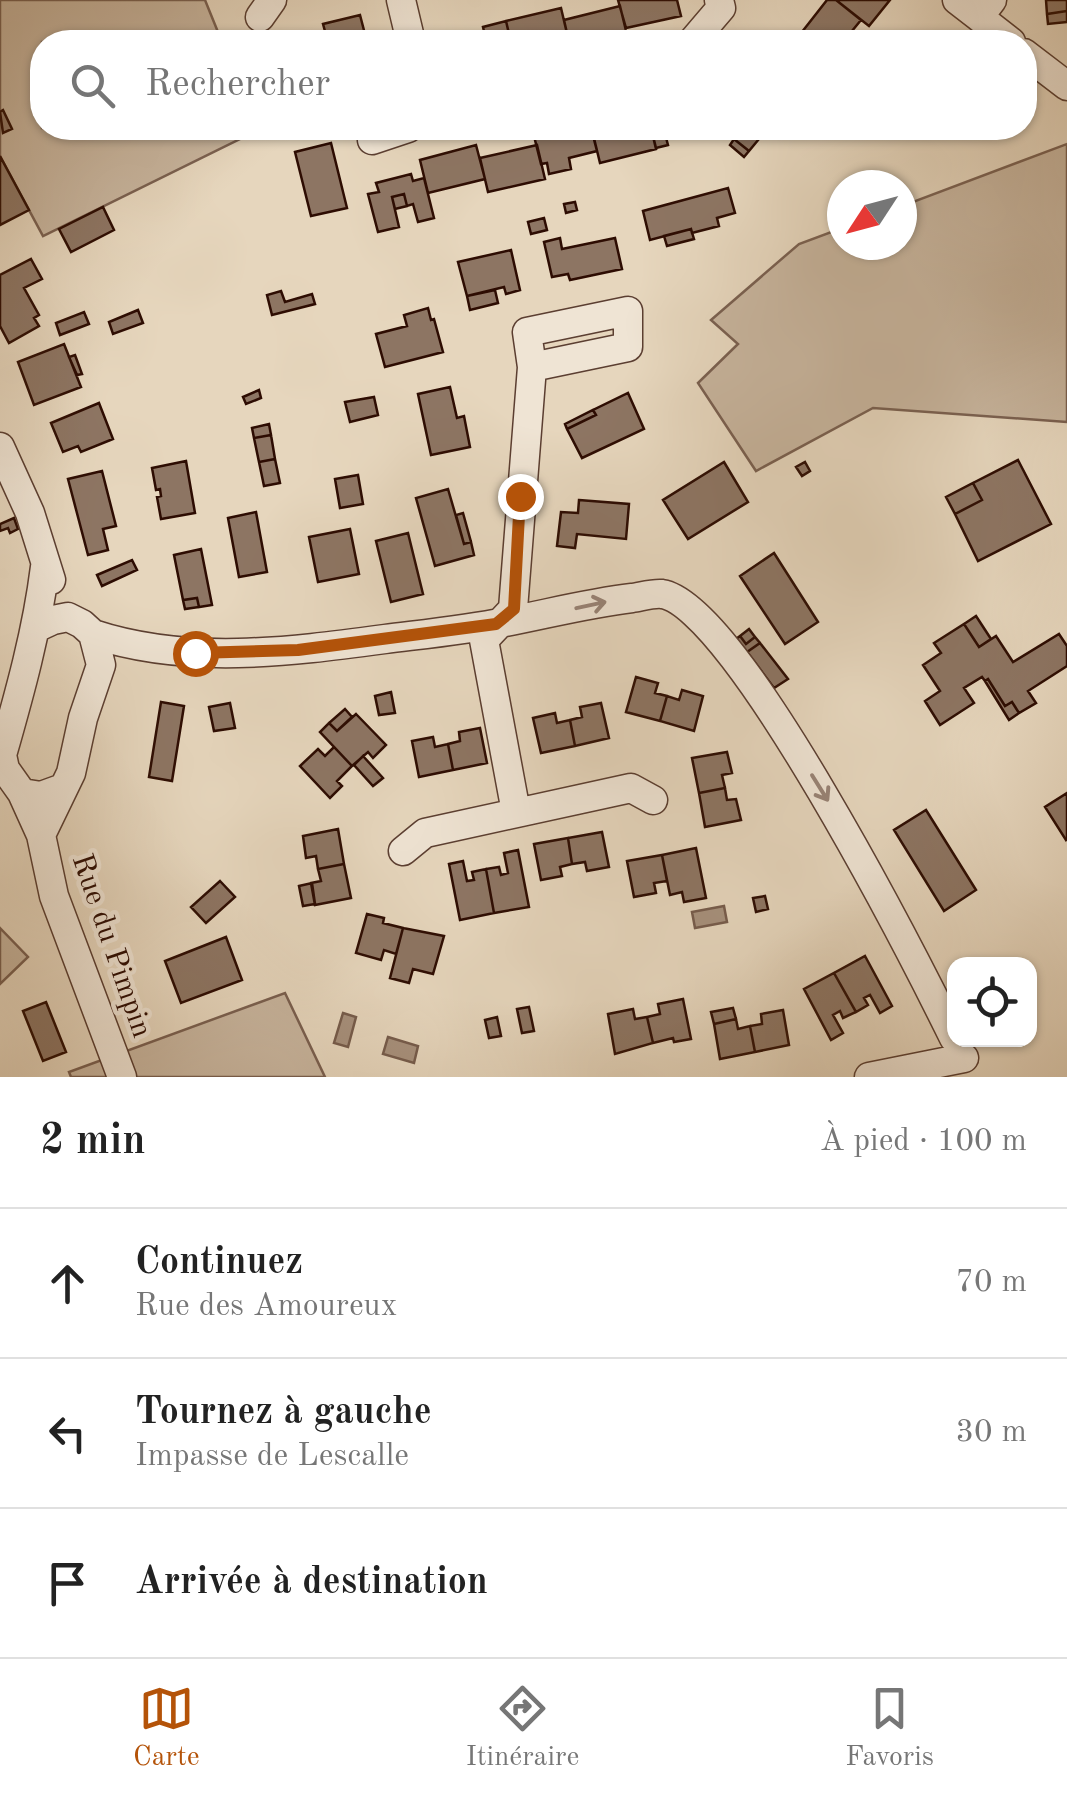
<!DOCTYPE html>
<html lang="fr">
<meta charset="utf-8">
<style>
body{margin:0;font-family:"Old Standard TT",serif;background:#f2f2f2;color:#222}
.controls{position:absolute;right:30px;bottom:30px;display:grid;overflow:hidden;border-radius:20px;box-shadow:0 2px 8px #0004}
.controls button{width:90px;height:90px;display:grid;place-items:center;padding:0;border:0;border-bottom:2px solid #e0e0e0;background:#fff;color:#222;font:50px sans-serif}
.compass{position:absolute;left:827px;top:170px;width:90px;height:90px;border-radius:50%;background:#fff;box-shadow:0 2px 8px #0004;rotate:234deg}
.stop{position:absolute;width:30px;height:30px;margin:-22px;border:8px solid #b45309;border-radius:50%;background:#fff}
.stop.end{background:#b45309;border-color:#fff;box-shadow:0 2px 10px #0008}
.list{margin:0;padding:0;list-style:none}
h2{display:flex;justify-content:space-between;align-items:center;height:130px;margin:0;padding:0 40px;font-size:42px}
h2 small{font-size:32px;font-weight:400;color:#767676}
.list li{display:grid;grid-template-columns:65px 1fr auto;gap:30px;align-items:center;box-sizing:border-box;height:150px;padding:0 40px;border-top:2px solid #e0e0e0}
.list b{display:block;font-size:38px;white-space:nowrap}
.list p{margin:0;font-size:32px;white-space:nowrap;color:#767676}
.list em{font-size:32px;font-style:normal;color:#767676}
.icon{flex:none;width:55px;height:55px;fill:none;stroke:currentColor;stroke-width:2;stroke-linecap:round;stroke-linejoin:round}
.map{position:relative;flex:none;width:1067px;height:1077px;overflow:hidden}
.search{position:absolute;background:#fff;box-shadow:0 2px 8px #0004;left:30px;right:30px;top:30px;height:110px;display:flex;align-items:center;gap:25px;box-sizing:border-box;padding:0 35px;border-radius:40px;color:#767676;font-size:38px}
.sheet{height:580px;background:#fff}
nav{display:flex;justify-content:space-around;align-items:center;box-sizing:border-box;height:140px;border-top:2px solid #e0e0e0;background:#fff;font-size:28px;color:#767676}
nav a{display:grid;justify-items:center;gap:5px}
nav .on{color:#b45309}
.map>svg:first-child{display:block}
.green{fill:#c7b49d;stroke:#7a6050;stroke-width:2.5}
.water{fill:#a7917d;stroke:#765c4c;stroke-width:2.5}
.building{fill:#8d7563;stroke:#2d0c02;stroke-width:2.5}
.lines{fill:none;stroke-linecap:round;stroke-linejoin:round}
.street-casing{stroke:#5b3e31;stroke-width:31}
.street{stroke:#efe4d4;stroke-width:28}
.oneway{stroke:#988376}
.route{stroke:#b45309;stroke-width:12}
.labels{text-anchor:middle;dominant-baseline:central;stroke-width:9;stroke-linejoin:round;paint-order:stroke}
.street-label{font-size:30px;fill:#2d0c02;stroke:#efe4d4}
</style>
<div class="map">
<svg width="1067" height="1077" viewBox="0 0 1067 1077">
<rect width="100%" height="100%" fill="#e6d6bd"/>
<filter id="stains"><feTurbulence type="fractalNoise" baseFrequency=".002" numOctaves="4"/><feColorMatrix values="0 0 0 0 .2 0 0 0 0 .09 0 0 0 0 .02 0 0 0 .5 -.17"/></filter>
<radialGradient id="worn" r=".72"><stop offset=".6" stop-color="#630" stop-opacity="0"/><stop offset="1" stop-color="#630" stop-opacity=".3"/></radialGradient>
<!-- green -->
<path class="green" d="M 0,0 L 205,0 L 222,42 L 42,42 L 42,128 L 254,128 L 256,131 L 43,236 L 0,156 Z
M 1067,144 L 1067,422 L 873,408 L 756,471 L 698,383 L 738,344 L 711,320 L 799,244 L 842,228 L 842,245 L 902,245 L 902,206 Z
M 0,928 L 28,957 L 0,984 Z
M 285,993 L 325,1077 L 71,1077 L 69,1072 Z"/>
<!-- water -->
<path class="water" d="M 724,906 L 727,922 L 695,928 L 692,912 Z
M 343,1013 L 356,1017 L 348,1047 L 334,1043 Z
M 388,1037 L 418,1046 L 414,1063 L 383,1054 Z"/>
<!-- building -->
<path class="building" d="M 618,0 L 677,0 L 681,16 L 626,28 Z
M 827,0 L 836,0 L 861,20 L 843,42 L 804,42 L 798,37 Z
M 836,0 L 890,0 L 869,26 Z
M 1046,0 L 1067,0 L 1067,11 L 1047,14 Z
M 620,6 L 628,39 L 614,42 L 569,42 L 564,20 Z
M 561,8 L 569,42 L 511,42 L 506,21 Z
M 1067,11 L 1067,22 L 1048,24 L 1047,14 Z
M 360,15 L 367,42 L 328,42 L 323,24 Z
M 506,21 L 509,34 L 486,40 L 483,27 Z
M 509,34 L 511,42 L 475,42 L 486,40 Z
M 3,110 L 12,129 L 3,133 L 0,112 Z
M 550,128 L 591,128 L 597,151 L 569,158 L 571,169 L 549,174 L 547,163 L 541,164 L 533,132 Z
M 603,128 L 651,128 L 656,149 L 600,163 L 592,130 Z
M 651,128 L 691,128 L 665,134 L 668,145 L 656,148 Z
M 735,128 L 768,128 L 749,151 L 729,135 Z
M 734,139 L 749,151 L 744,157 L 730,145 Z
M 331,143 L 347,208 L 311,216 L 295,152 Z
M 476,145 L 485,179 L 428,193 L 420,160 Z
M 537,145 L 545,179 L 488,192 L 480,158 Z
M 0,156 L 29,210 L 0,225 Z
M 411,174 L 413,181 L 424,178 L 434,218 L 418,222 L 413,204 L 407,206 L 404,194 L 392,197 L 399,227 L 378,232 L 368,194 L 379,192 L 376,183 Z
M 728,188 L 735,213 L 717,218 L 719,226 L 692,233 L 691,229 L 650,240 L 643,211 Z
M 404,194 L 407,206 L 395,209 L 392,197 Z
M 575,202 L 577,210 L 566,213 L 564,204 Z
M 103,207 L 114,230 L 71,252 L 59,229 Z
M 544,218 L 547,230 L 531,234 L 528,222 Z
M 691,229 L 694,239 L 667,246 L 664,236 Z
M 560,238 L 562,249 L 615,238 L 622,269 L 570,280 L 568,274 L 552,277 L 544,242 Z
M 511,250 L 520,290 L 506,294 L 504,287 L 467,296 L 458,262 Z
M 31,259 L 42,279 L 24,288 L 39,315 L 34,318 L 39,326 L 9,343 L 0,326 L 0,275 Z
M 495,290 L 498,303 L 470,310 L 467,296 Z
M 281,291 L 285,302 L 312,294 L 315,304 L 272,315 L 267,295 Z
M 428,308 L 431,320 L 434,319 L 443,352 L 385,367 L 376,334 L 407,326 L 404,315 Z
M 138,310 L 143,323 L 113,334 L 109,322 Z
M 84,312 L 89,324 L 60,335 L 56,323 Z
M 64,344 L 81,387 L 34,405 L 18,362 Z
M 75,355 L 82,374 L 77,375 L 69,357 Z
M 450,387 L 457,418 L 464,416 L 470,447 L 431,455 L 418,394 Z
M 259,390 L 261,398 L 246,404 L 243,397 Z
M 628,393 L 644,429 L 582,458 L 567,429 L 596,415 L 593,410 Z
M 374,397 L 378,415 L 350,422 L 345,402 Z
M 99,403 L 113,439 L 81,452 L 78,446 L 63,452 L 51,423 Z
M 593,410 L 596,415 L 567,429 L 565,424 Z
M 269,424 L 271,435 L 254,438 L 252,428 Z
M 271,435 L 275,459 L 259,462 L 254,438 Z
M 275,459 L 280,483 L 264,486 L 259,462 Z
M 1018,460 L 1051,524 L 978,561 L 955,514 L 982,500 L 973,483 Z
M 186,461 L 195,513 L 161,519 L 157,497 L 161,496 L 160,489 L 156,490 L 152,468 Z
M 724,462 L 748,502 L 688,539 L 663,500 Z
M 805,462 L 810,471 L 802,476 L 796,467 Z
M 102,471 L 116,526 L 103,529 L 108,550 L 88,555 L 68,479 Z
M 358,475 L 363,504 L 340,508 L 335,479 Z
M 973,483 L 982,500 L 955,514 L 946,497 Z
M 448,489 L 464,544 L 471,542 L 474,555 L 435,566 L 416,498 Z
M 579,500 L 629,504 L 626,539 L 577,534 L 575,548 L 557,546 L 561,512 L 578,513 Z
M 256,512 L 267,572 L 239,577 L 228,518 Z
M 463,513 L 471,542 L 464,544 L 456,515 Z
M 14,518 L 18,529 L 10,533 L 8,528 L 0,531 L 0,524 Z
M 350,529 L 359,574 L 318,582 L 309,537 Z
M 408,533 L 423,594 L 391,602 L 376,541 Z
M 201,549 L 212,605 L 199,607 L 197,598 L 183,600 L 174,555 Z
M 774,553 L 818,622 L 785,644 L 740,576 Z
M 132,560 L 137,570 L 102,586 L 97,575 Z
M 197,598 L 199,607 L 185,609 L 183,600 Z
M 976,616 L 991,639 L 979,647 L 964,624 Z
M 964,624 L 979,647 L 996,636 L 1013,662 L 1059,634 L 1067,646 L 1067,666 L 1028,691 L 1036,703 L 1019,713 L 1012,702 L 1005,706 L 988,679 L 985,681 L 982,677 L 964,688 L 974,703 L 940,725 L 925,701 L 940,691 L 923,665 L 941,653 L 934,643 Z
M 749,629 L 755,637 L 746,644 L 740,636 Z
M 740,636 L 746,644 L 755,637 L 760,643 L 747,652 L 736,639 Z
M 760,643 L 788,679 L 774,688 L 747,652 Z
M 636,677 L 658,683 L 655,693 L 667,696 L 660,721 L 626,712 Z
M 988,679 L 1005,706 L 1012,702 L 1019,713 L 1009,720 L 985,681 Z
M 682,690 L 703,696 L 694,731 L 660,721 L 667,696 L 679,700 Z
M 391,692 L 395,713 L 379,715 L 375,696 Z
M 161,702 L 184,706 L 172,781 L 149,777 Z
M 230,703 L 235,728 L 214,731 L 209,707 Z
M 601,703 L 609,738 L 575,746 L 570,720 L 582,717 L 580,707 Z
M 345,709 L 352,717 L 337,731 L 329,723 Z
M 555,713 L 557,723 L 570,720 L 575,746 L 541,753 L 533,718 Z
M 356,714 L 386,745 L 373,758 L 368,752 L 352,766 L 320,732 L 329,723 L 337,731 Z
M 480,728 L 487,763 L 453,770 L 448,744 L 460,741 L 459,732 Z
M 433,737 L 435,747 L 448,744 L 453,770 L 419,777 L 412,741 Z
M 334,747 L 352,766 L 337,781 L 342,786 L 330,798 L 300,766 L 318,749 L 325,756 Z
M 727,752 L 732,773 L 722,775 L 725,788 L 699,793 L 692,758 Z
M 363,756 L 383,778 L 373,786 L 354,765 Z
M 725,788 L 727,800 L 736,799 L 741,820 L 705,827 L 699,793 Z
M 1067,793 L 1067,839 L 1066,840 L 1045,807 Z
M 926,810 L 976,890 L 944,911 L 894,830 Z
M 338,829 L 344,864 L 318,869 L 316,856 L 306,858 L 303,836 Z
M 602,832 L 609,867 L 587,871 L 585,862 L 572,864 L 568,838 Z
M 568,838 L 572,864 L 560,867 L 562,876 L 541,880 L 534,844 Z
M 696,848 L 706,898 L 684,902 L 682,892 L 670,895 L 662,855 Z
M 518,850 L 529,907 L 494,913 L 486,869 L 499,867 L 501,875 L 508,873 L 504,853 Z
M 662,855 L 667,881 L 654,883 L 656,893 L 634,897 L 627,861 Z
M 463,861 L 467,881 L 474,880 L 472,872 L 486,869 L 494,913 L 460,920 L 449,864 Z
M 344,864 L 351,898 L 315,905 L 311,883 L 321,881 L 318,869 Z
M 220,881 L 235,897 L 206,923 L 191,907 Z
M 312,883 L 315,904 L 303,906 L 299,886 Z
M 765,896 L 768,909 L 756,912 L 753,898 Z
M 367,914 L 384,918 L 383,923 L 403,928 L 396,954 L 384,950 L 381,960 L 356,953 Z
M 403,928 L 444,936 L 433,974 L 413,969 L 409,983 L 390,978 Z
M 226,937 L 242,980 L 181,1003 L 165,961 Z
M 865,956 L 892,1006 L 880,1013 L 870,995 L 864,998 L 868,1005 L 856,1012 L 834,973 Z
M 834,973 L 856,1012 L 843,1018 L 840,1011 L 833,1015 L 843,1033 L 831,1040 L 804,989 Z
M 683,999 L 691,1039 L 674,1042 L 673,1038 L 653,1043 L 647,1017 L 660,1014 L 658,1004 Z
M 46,1002 L 66,1052 L 43,1061 L 23,1011 Z
M 529,1007 L 534,1031 L 522,1033 L 517,1009 Z
M 733,1008 L 736,1019 L 714,1024 L 711,1012 Z
M 633,1009 L 635,1019 L 647,1017 L 653,1043 L 615,1054 L 608,1014 Z
M 783,1010 L 789,1045 L 755,1052 L 750,1026 L 762,1024 L 761,1014 Z
M 497,1017 L 501,1036 L 489,1038 L 485,1020 Z
M 736,1019 L 738,1029 L 750,1026 L 755,1052 L 720,1059 L 714,1024 Z"/>
<g class="lines">
<!-- street casing -->
<g class="street-casing">
<path id="street" d="M 401,0 L 411,42
M 957,0 L 979,17 L 992,0
M 260,17 L 272,0
M 979,17 L 1011,42
M 692,42 L 721,8 L 719,0
M 1024,53 L 1067,86
M 372,140 L 408,128
M 0,447 L 30,513 L 51,580
M 45,567 C 37,631 20,692 2,755 L 5,769 L 22,793 L 41,796 L 63,788
M 38,627 L 53,620 L 68,617 L 82,624 L 93,634 L 101,665 L 83,718 L 71,773 L 41,835
M 93,634 C 187,665 288,652 385,639 C 425,634 466,630 505,622 C 547,614 589,603 632,598 C 640,597 653,593 662,594 C 736,605 917,963 954,1038
M 22,793 L 41,835 L 54,896 L 122,1077
M 516,812 L 484,640 L 513,609 L 532,367 L 527,332 L 628,311 L 628,347 L 532,367
M 403,851 L 425,833 L 631,788 L 653,800
M 869,1077 L 964,1058"/>
</g>
<!-- street -->
<use href="#street" class="street"/>
</g>
<!-- one-way arrows -->
<defs><path id="oneway-shaft" d="M-6 0H5M1.5-3L5.5 0L1.5 3" fill="none" stroke-width="1.6" stroke-linecap="round" stroke-linejoin="round" transform="scale(2.5)"/></defs>
<g class="oneway">
<use href="#oneway-shaft" transform="translate(591 605) rotate(-12)"/>
<use href="#oneway-shaft" transform="translate(820 788) rotate(58)"/>
</g>
<g class="lines">
<!-- route -->
<path class="route" d="M 195,653 L 298,650 L 496,624 L 514,609 L 520,496"/>
</g>
<g class="labels">
<!-- street labels -->
<g class="street-label">
<text transform="translate(111 946) rotate(71)">Rue du Pimpin</text>
</g>
</g>
<rect width="100%" height="100%" filter="url(#stains)"/>
<rect width="100%" height="100%" fill="url(#worn)"/>
</svg>
<div class="controls">
<button><svg class="icon" aria-label="locate" viewBox="0 0 24 24"><circle cx="12" cy="12" r="6"/><path d="M12 2v4M12 18v4M2 12h4M18 12h4"/></svg></button>
</div>
<svg class="compass" viewBox="-18 -18 36 36"><path d="M0-13l5 13h-10z" fill="#e53935"/><path d="M0 13l5-13h-10z" fill="#767676"/></svg>
<div class="stop" style="left:195px;top:653px"></div>
<div class="stop end" style="left:520px;top:496px"></div>
<div class="search"><svg class="icon" aria-label="search" viewBox="0 0 24 24"><circle cx="10" cy="10" r="6"/><path d="M15 15l6 6"/></svg>Rechercher</div>
</div>
<section class="sheet">
<h2>2 min<small>À pied · 100 m</small></h2>
<ul class="list">
<li><svg class="icon" aria-label="ahead" viewBox="0 0 24 24"><path d="M12 20V5M6 11l6-6 6 6"/></svg><div><b>Continuez</b><p>Rue des Amoureux</p></div><em>70 m</em></li>
<li><svg class="icon" aria-label="left" viewBox="0 0 24 24"><path d="M17 20v-9H6M10 6l-5 5 5 5"/></svg><div><b>Tournez à gauche</b><p>Impasse de Lescalle</p></div><em>30 m</em></li>
<li><svg class="icon" aria-label="arrive" viewBox="0 0 24 24"><path d="M6 21V4h12l-3 4 3 4H6"/></svg><div><b>Arrivée à destination</b></div></li>
</ul>
</section>
<nav>
<a class="on"><svg class="icon" aria-label="map" viewBox="0 0 24 24"><path d="M3 6l6-2 6 2 6-2v14l-6 2-6-2-6 2zM9 4v14M15 6v14"/></svg>Carte</a>
<a><svg class="icon" aria-label="directions" viewBox="0 0 24 24"><path d="M12 3l9 9-9 9-9-9zM9 14v-3h6M13 9l2 2-2 2"/></svg>Itinéraire</a>
<a><svg class="icon" aria-label="saved" viewBox="0 0 24 24"><path d="M7 4h10v16l-5-4-5 4z"/></svg>Favoris</a>
</nav>
